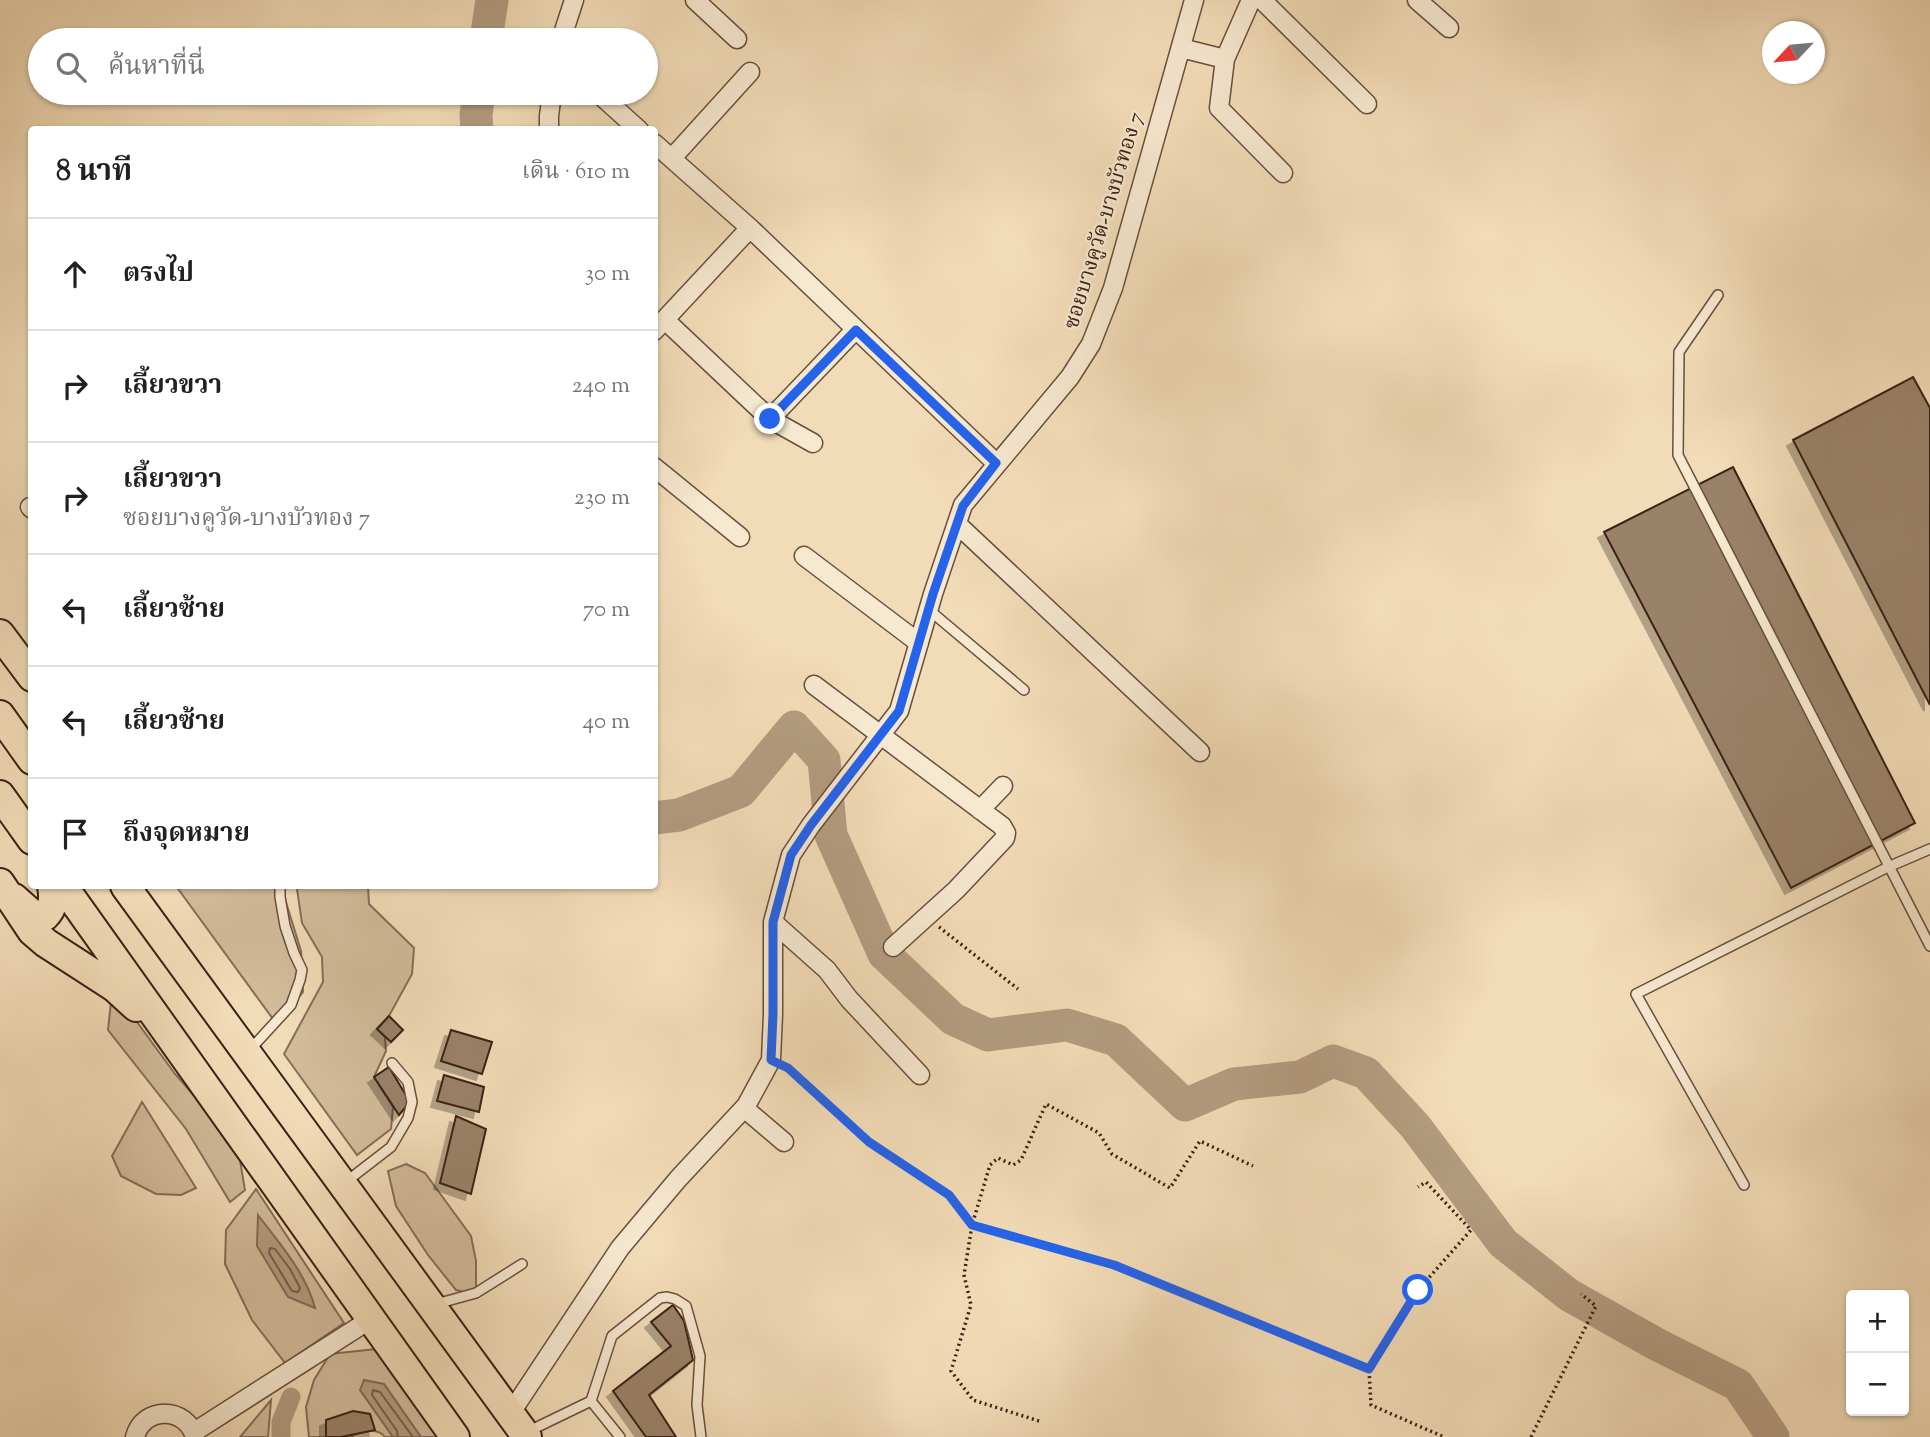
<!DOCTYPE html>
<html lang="th">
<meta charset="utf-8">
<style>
body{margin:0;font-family:"Sorts Mill Goudy","Noto Serif Thai",serif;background:#f2f2f2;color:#202124}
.controls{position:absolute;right:21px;bottom:21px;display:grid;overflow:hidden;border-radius:7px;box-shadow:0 2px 5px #0004}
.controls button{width:63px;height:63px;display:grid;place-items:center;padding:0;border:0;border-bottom:2px solid #e0e0e0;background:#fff;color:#202124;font:35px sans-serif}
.compass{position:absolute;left:1762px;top:21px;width:63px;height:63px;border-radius:50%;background:#fff;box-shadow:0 2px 5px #0004;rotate:244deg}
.stop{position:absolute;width:21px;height:21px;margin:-16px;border:5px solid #2563eb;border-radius:50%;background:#fff}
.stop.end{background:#2563eb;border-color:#fff;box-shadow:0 2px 7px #0008}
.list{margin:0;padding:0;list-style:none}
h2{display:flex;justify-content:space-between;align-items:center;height:91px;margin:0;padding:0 28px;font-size:30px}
h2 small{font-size:23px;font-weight:400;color:#757577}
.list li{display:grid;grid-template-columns:46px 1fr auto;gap:21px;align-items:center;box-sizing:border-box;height:112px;padding:0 28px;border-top:2px solid #e0e0e0}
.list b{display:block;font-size:26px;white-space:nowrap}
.list p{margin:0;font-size:23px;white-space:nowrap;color:#757577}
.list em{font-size:23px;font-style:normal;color:#757577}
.icon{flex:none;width:38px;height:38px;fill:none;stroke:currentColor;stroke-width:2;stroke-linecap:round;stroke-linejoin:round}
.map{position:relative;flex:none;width:1930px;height:1437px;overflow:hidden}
.search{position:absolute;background:#fff;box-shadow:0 2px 5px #0004;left:28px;top:28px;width:630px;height:77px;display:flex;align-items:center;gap:18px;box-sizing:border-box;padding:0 24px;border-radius:38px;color:#757577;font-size:26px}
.panel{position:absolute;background:#fff;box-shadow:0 2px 5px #0004;left:28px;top:126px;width:630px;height:763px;border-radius:7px}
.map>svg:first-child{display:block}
.green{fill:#d3bc9b;stroke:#866e58;stroke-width:2}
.water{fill:#b39c80;stroke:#836a55;stroke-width:2}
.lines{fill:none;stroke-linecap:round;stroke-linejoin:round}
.shore{stroke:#765e4a;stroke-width:2}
.canal{stroke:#b39c80;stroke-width:19}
.river{stroke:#b39c80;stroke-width:33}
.building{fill:#9a8269;stroke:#3a2015;stroke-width:2;filter:url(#shadow)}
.lane-casing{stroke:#684f3e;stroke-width:12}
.street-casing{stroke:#684f3e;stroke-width:21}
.primary-casing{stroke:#3a2015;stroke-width:32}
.path{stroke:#3a2015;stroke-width:3.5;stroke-dasharray:2 3.5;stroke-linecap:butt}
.lane{stroke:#f7e8d0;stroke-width:9}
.street{stroke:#f7e8d0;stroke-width:18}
.primary{stroke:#f2dcb7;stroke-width:28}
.route{stroke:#2563eb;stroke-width:9}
.labels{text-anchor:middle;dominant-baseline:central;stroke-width:5;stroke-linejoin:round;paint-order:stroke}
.street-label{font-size:21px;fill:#3a2015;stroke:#f7e8d0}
</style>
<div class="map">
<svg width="1930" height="1437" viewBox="0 0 1930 1437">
<defs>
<filter id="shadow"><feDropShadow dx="-6" dy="6" stdDeviation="0" flood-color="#0004"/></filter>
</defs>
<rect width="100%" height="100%" fill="#f2dcb7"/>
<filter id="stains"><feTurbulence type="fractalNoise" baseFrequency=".00286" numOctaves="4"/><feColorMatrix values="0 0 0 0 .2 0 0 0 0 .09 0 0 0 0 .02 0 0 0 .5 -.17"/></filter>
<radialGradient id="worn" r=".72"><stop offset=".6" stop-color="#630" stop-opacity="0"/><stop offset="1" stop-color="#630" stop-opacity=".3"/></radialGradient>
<!-- green -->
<path class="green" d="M 176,886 L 281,886 L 301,951 L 303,992 L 284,1016 L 273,1019 Z
M 298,886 L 368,886 L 369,904 L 414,948 L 412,974 L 389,1016 L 377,1029 L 385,1037 L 386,1051 L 374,1077 L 393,1107 L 391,1129 L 357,1155 L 284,1054 L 323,982 L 322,957 L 302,923 L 297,889 Z
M 111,1002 L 137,1022 L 175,1074 L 209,1113 L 240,1160 L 245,1190 L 230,1202 L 186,1129 L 108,1030 Z
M 142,1102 L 196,1188 L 181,1195 L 156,1194 L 121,1176 L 112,1156 Z
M 406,1164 L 425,1173 L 471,1236 L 476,1261 L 476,1287 L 468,1293 L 456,1290 L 428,1255 L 396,1206 L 388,1171 Z
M 256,1189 L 344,1323 L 285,1363 L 252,1320 L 225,1264 L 226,1230 Z
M 376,1349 L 441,1437 L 385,1437 C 377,1427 364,1432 353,1435 L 352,1437 L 309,1437 L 306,1407 L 314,1380 L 330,1354 Z
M 271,1400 L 268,1437 L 240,1437 Z"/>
<!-- water -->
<path class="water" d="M 258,1215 C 279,1243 306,1273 315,1308 L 288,1297 L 257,1246 Z
M 364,1380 L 384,1384 L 421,1437 L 393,1437 L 360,1390 Z"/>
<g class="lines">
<!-- shore -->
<path class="shore" d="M 270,1248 L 275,1249 L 290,1269 L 300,1288 L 298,1292 L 292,1291 L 269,1253 Z
M 398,1437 L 397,1431 L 372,1395 L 373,1390 L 380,1392 L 413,1437"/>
<!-- canal -->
<path class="canal" d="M 281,1437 L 281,1422 L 291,1397"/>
<!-- river -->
<path class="river" d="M 486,40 L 492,0
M 477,130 L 476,115 L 479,93
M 654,818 L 679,815 L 741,791 L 794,727 L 824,760 L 831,835 L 884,954 L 953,1019 L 988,1035 L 1067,1025 L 1116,1040 L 1185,1105 L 1234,1084 L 1300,1077 L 1333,1061 L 1366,1073 L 1415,1126 L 1503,1243 L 1569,1295 L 1658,1345 L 1738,1385 L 1773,1437"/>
</g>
<!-- building -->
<path class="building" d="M 1913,377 L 1930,408 L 1930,705 L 1793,440 Z
M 1733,467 L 1915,823 L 1791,888 L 1604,532 Z
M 389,1016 L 403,1030 L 391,1042 L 377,1029 Z
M 451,1030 L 492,1042 L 482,1074 L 441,1061 Z
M 389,1067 L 410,1102 L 399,1115 L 374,1077 Z
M 444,1075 L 484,1087 L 479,1112 L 437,1101 Z
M 456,1116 L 486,1129 L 471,1194 L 440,1183 Z
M 673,1305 L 684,1321 L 693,1360 L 649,1395 L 676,1437 L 646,1437 L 613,1391 L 671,1346 L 651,1322 Z
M 353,1411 L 370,1414 L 375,1430 L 341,1437 L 326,1437 L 326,1420 Z"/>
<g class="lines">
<!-- lane casing -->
<g class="lane-casing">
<path id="lane" d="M 1718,295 L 1679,352 L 1678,455 L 1930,946
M 928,609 L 1024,690
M 248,1052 L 291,1005 L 300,980 L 302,970 L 294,953 L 285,926 L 280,897 L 280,886
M 347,1181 L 391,1147 L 408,1118 L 412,1102 L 408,1082 L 392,1063
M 1744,1185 L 1636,994 L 1888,867 L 1930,849
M 436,1304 L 476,1293 L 522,1264
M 591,1401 L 612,1336 L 660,1298 L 667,1297 L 675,1299 L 686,1306 L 700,1356 L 697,1405 L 701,1437
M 529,1431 L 591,1401 L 620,1437"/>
</g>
<!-- street casing -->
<g class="street-casing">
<path id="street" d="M 695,0 L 737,39
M 1251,0 L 1225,59 L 1219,108 L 1283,173
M 1262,0 L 1367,104
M 1417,0 L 1449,28
M 561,40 L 574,0
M 1181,48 L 1225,59
M 598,93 L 639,130
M 549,130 L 549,116 L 552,93
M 654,143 L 750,228 L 996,463
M 672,158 L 750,72
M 665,320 L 770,419 L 813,443
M 654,331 L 750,228
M 770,419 L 856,329
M 654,467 L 740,537
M 30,507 L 32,509
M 957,524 L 1200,752
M 804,556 L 919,643
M 814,685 L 1002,826 L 1006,833 L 1005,838 L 956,890 L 893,947
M 980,810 L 1003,786
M 773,922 L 827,970 L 849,999 L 920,1075
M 744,1108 L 784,1142
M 510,1414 L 620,1248 L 678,1179 L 746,1106 L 771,1060 L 773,1014 L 773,922 L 791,855 L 811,825 L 899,711 L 933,594 L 963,505 L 1070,377 L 1091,344 L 1113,288 L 1194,0
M 194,1432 L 371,1319
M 135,1437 C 143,1406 186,1406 195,1437"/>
</g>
<!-- primary casing -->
<g class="primary-casing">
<path id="primary" d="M 0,634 L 32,677
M 0,715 L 32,760
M 0,795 L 32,840
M 0,883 L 32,931 L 46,943 L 114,987 L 136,1007
M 63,886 L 455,1437
M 125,886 L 527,1437
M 14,898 L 32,914 L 45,916 C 54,907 54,898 52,886"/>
</g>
<!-- path -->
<path class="path" d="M 939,927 L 1018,989
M 785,1067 L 827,1102 L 869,1142 L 949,1195 L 972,1225 L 1113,1265 L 1369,1369 L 1371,1405 L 1444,1437
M 1369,1369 L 1418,1290 L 1471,1230 L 1426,1182 L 1418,1187
M 1039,1421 L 973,1400 L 951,1371 L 971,1305 L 964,1275 L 972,1225 L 990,1165 L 998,1158 L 1013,1165 L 1021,1160 L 1046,1104 L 1099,1133 L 1112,1154 L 1170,1188 L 1200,1141 L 1253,1166
M 1531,1437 L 1596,1306 L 1581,1294"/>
<!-- lane -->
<use href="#lane" class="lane"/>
<!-- street -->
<use href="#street" class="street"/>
<!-- primary -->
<use href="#primary" class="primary"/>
</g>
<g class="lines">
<!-- route -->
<path class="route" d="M 770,419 L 856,330 L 996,463 L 963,506 L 933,594 L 899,711 L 811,825 L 791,855 L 773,922 L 773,1014 L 771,1060 L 788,1068 L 869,1142 L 949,1195 L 972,1225 L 1114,1265 L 1369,1369 L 1418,1290"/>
</g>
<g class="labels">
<!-- street labels -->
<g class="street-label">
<text transform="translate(1105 221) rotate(-73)">ซอยบางคูวัด-บางบัวทอง 7</text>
</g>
</g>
<rect width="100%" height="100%" filter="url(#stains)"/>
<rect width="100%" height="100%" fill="url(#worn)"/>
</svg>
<div class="controls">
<button>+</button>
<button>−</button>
</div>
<svg class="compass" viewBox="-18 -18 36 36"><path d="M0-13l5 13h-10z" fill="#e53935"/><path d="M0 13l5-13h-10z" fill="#757577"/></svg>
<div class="stop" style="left:1418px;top:1290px"></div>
<div class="stop end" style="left:770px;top:419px"></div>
<div class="search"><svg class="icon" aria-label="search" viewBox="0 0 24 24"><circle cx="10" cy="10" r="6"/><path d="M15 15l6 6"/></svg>ค้นหาที่นี่</div>
<section class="panel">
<h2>8 นาที<small>เดิน · 610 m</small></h2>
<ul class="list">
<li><svg class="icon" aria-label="ahead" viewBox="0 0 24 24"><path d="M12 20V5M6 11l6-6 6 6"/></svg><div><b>ตรงไป</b></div><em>30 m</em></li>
<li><svg class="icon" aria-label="right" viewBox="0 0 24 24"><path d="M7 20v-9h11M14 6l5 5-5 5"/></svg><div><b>เลี้ยวขวา</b></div><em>240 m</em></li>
<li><svg class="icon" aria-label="right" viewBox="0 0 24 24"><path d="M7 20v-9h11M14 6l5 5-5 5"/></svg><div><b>เลี้ยวขวา</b><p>ซอยบางคูวัด-บางบัวทอง 7</p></div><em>230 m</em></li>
<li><svg class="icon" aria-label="left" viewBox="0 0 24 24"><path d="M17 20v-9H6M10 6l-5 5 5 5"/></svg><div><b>เลี้ยวซ้าย</b></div><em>70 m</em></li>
<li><svg class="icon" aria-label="left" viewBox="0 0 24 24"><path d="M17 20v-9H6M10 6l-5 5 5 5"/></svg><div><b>เลี้ยวซ้าย</b></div><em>40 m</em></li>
<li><svg class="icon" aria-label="arrive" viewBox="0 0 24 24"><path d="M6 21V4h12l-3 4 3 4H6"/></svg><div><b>ถึงจุดหมาย</b></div></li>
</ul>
</section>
</div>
